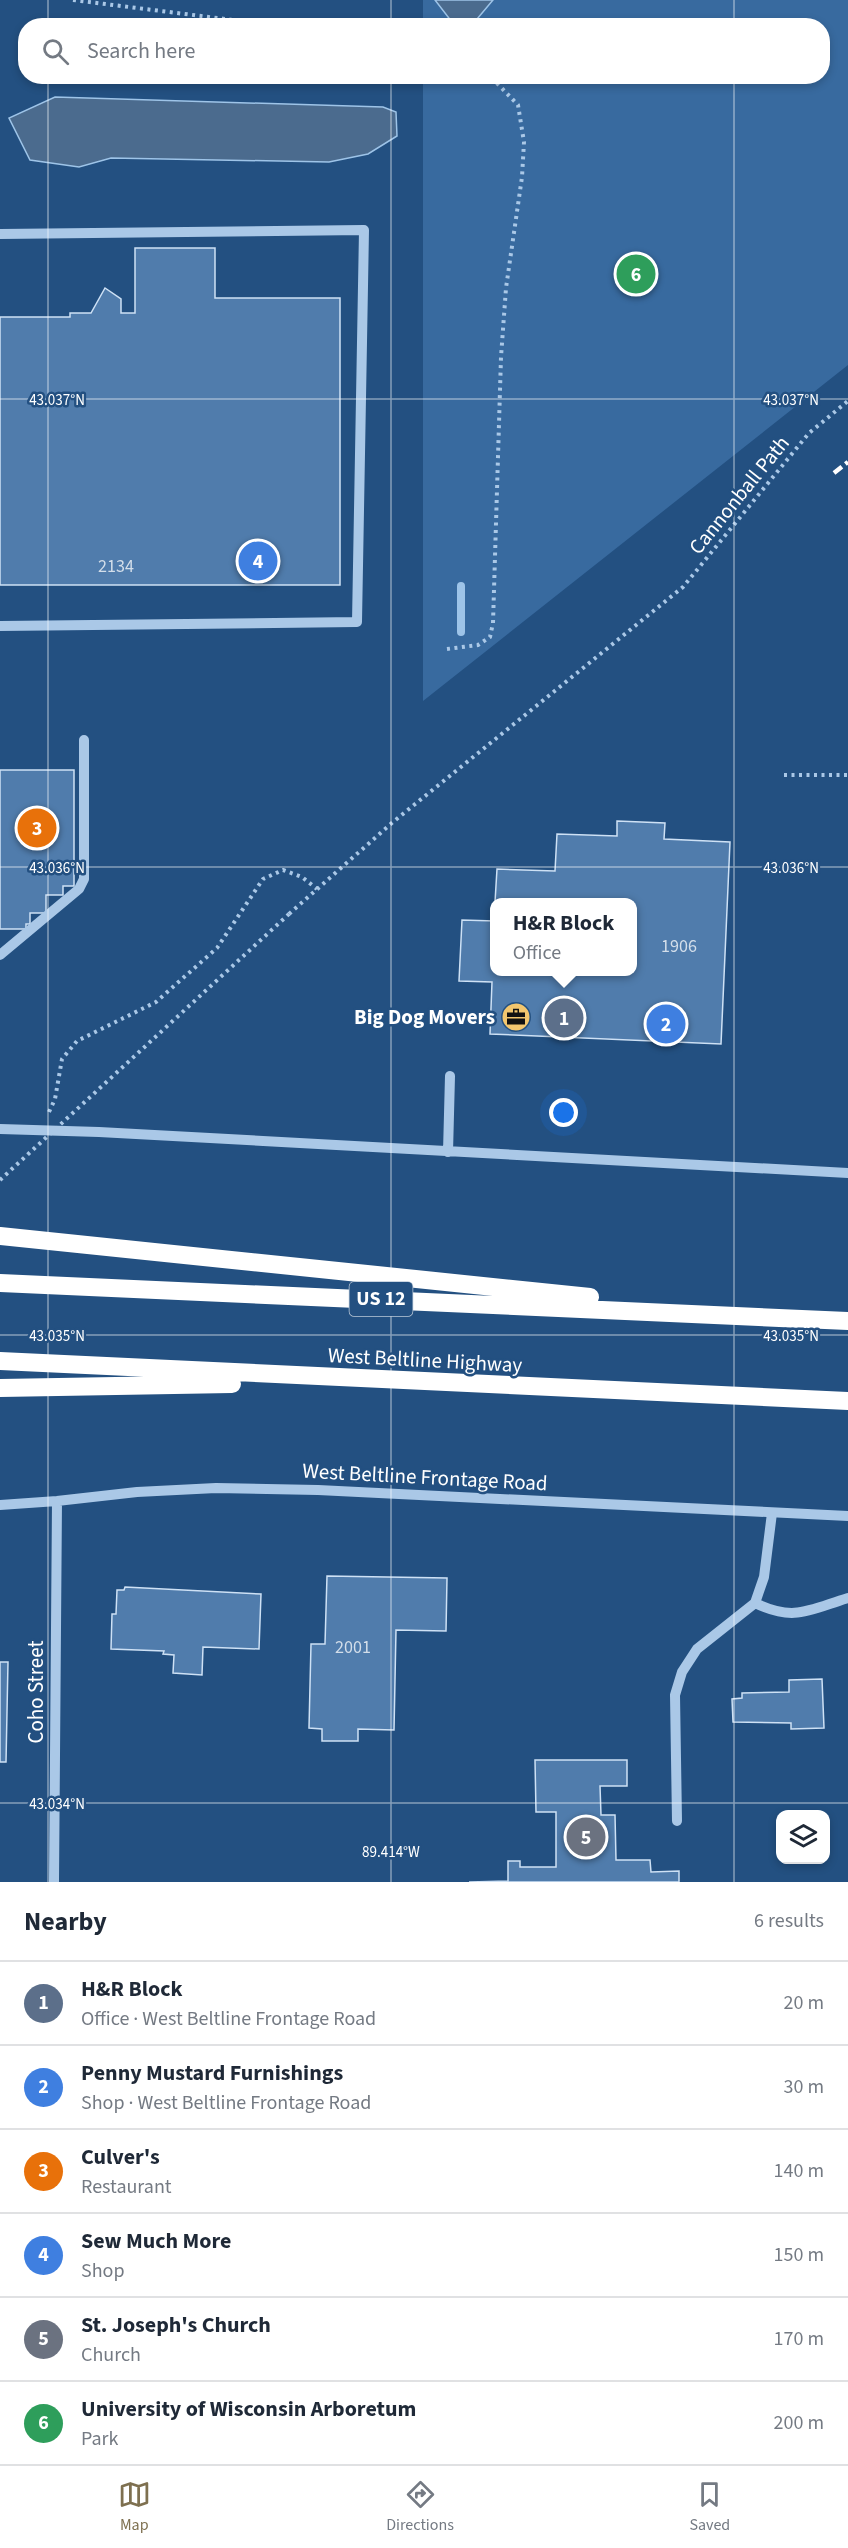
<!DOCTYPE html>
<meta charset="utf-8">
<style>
body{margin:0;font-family:"Source Sans 3",sans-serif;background:#f2f2f3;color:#1f2937}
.controls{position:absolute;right:18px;bottom:18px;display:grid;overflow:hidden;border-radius:12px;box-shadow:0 3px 9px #0003}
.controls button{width:54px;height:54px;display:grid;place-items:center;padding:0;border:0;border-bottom:2px solid #e0e1e3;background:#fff;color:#1f2937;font:30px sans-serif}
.you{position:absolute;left:564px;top:1113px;width:21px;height:21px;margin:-15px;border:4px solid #fff;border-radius:50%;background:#1a73e8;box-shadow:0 0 0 9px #1a73e833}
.badge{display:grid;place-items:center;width:39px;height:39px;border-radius:50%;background:#7e7050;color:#fff;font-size:20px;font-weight:700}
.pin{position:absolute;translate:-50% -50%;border:3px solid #fff;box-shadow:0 2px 6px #0006}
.popup{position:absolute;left:490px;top:898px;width:147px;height:78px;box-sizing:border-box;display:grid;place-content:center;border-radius:12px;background:#fff;filter:drop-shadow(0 2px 4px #0005);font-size:20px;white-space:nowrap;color:#747a83}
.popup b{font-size:22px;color:#1f2937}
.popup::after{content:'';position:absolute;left:50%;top:100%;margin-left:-12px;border:12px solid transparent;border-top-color:#fff}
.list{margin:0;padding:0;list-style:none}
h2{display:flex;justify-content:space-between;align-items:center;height:78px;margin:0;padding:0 24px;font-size:26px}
h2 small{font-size:20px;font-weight:400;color:#747a83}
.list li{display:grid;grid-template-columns:39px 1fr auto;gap:18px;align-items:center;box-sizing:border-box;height:84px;padding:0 24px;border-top:2px solid #e0e1e3}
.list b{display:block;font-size:22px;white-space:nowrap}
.list p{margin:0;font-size:20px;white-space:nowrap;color:#747a83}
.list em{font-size:20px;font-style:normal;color:#747a83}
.icon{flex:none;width:33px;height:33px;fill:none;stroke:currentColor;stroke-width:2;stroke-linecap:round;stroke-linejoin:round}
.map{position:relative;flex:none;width:848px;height:1882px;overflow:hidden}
.search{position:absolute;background:#fff;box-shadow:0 3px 9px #0003;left:18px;right:18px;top:18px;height:66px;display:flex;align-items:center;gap:15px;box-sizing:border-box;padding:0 21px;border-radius:24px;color:#747a83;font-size:22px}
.sheet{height:582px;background:#fff}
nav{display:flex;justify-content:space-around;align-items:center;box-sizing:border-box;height:84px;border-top:2px solid #e0e1e3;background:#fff;font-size:16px;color:#747a83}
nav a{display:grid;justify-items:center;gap:3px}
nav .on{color:#7e7050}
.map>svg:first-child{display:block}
.green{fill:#386a9f}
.water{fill:#4b6b8e;stroke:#9ec4e8;stroke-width:1.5}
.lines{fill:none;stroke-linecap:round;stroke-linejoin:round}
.stream{stroke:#9ec4e8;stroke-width:8}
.building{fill:#507cac;stroke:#cee1f5;stroke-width:1.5}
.path{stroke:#aac8e7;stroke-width:4;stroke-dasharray:3 4.5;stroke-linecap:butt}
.minor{stroke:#aac8e7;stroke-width:10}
.highway{stroke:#fff;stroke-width:18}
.rail{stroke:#fff;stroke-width:4.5;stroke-dasharray:10 4.5;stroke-linecap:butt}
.path-bridge{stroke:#aac8e7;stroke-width:4;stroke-dasharray:3 4.5;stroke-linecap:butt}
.ticks{fill:none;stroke:#fff;stroke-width:1.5;stroke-opacity:0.45}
.labels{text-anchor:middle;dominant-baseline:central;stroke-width:5;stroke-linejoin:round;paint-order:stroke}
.number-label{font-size:18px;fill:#d3deea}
.shield{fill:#235081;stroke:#bdcad9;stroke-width:1.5}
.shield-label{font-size:20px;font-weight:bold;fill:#fff}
.street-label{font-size:21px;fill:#fff;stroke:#235081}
.poi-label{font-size:21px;font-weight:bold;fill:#fff;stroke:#235081;text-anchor:end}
.ticks-label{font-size:15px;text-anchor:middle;fill:#fff;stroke:#235081;stroke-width:5;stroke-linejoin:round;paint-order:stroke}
</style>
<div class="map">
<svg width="848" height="1882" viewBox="0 0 848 1882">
<rect width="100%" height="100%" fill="#235081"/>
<!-- green -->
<path class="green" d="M 423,0 L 848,0 L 848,365 L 423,701 L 423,77 L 822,76 L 822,26 L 423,25 Z"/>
<!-- water -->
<path class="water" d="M 435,0 L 493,0 L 472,25 L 455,26 Z
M 55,97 L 383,107 L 396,112 L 397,136 L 368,154 L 329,162 L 111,158 L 79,167 L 30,160 L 9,118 Z"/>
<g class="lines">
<!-- stream -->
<path class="stream" d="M 461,632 L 461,586"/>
</g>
<!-- building -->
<path class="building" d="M 135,248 L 215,248 L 215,298 L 340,298 L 340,585 L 0,585 L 0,317 L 70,317 L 70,313 L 91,313 L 105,288 L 121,299 L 121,313 L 135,313 Z
M 0,770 L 74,770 L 74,886 L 63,886 L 63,895 L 46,895 L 46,913 L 30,913 L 30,924 L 26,924 L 26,929 L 0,929 Z
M 617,821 L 665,823 L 664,839 L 730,842 L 721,1044 L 490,1034 L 492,982 L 459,981 L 462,920 L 495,921 L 495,914 L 495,972 L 633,972 L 633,902 L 495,902 L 497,869 L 555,871 L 557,834 L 617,836 Z
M 327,1576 L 447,1578 L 446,1631 L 396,1630 L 394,1730 L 358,1729 L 358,1741 L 322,1741 L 322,1729 L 309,1728 L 311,1644 L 325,1644 Z
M 125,1587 L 261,1594 L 259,1649 L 203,1647 L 202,1675 L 173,1673 L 174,1655 L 163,1654 L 164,1651 L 111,1649 L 112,1614 L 116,1614 L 117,1590 L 124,1590 Z
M 0,1662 L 8,1662 L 6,1762 L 0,1762 Z
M 822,1679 L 824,1728 L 791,1729 L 791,1723 L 733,1722 L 732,1699 L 742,1698 L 742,1693 L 789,1692 L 789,1680 Z
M 535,1760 L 627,1760 L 627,1786 L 600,1786 L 601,1815 L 615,1815 L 616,1860 L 650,1860 L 651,1872 L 679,1871 L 679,1882 L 469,1882 L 508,1881 L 508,1861 L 520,1861 L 520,1867 L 556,1867 L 556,1812 L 536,1812 Z"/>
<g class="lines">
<!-- path -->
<path class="path" d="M 73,0 L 281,26
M 447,649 L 478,645 L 490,637 L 493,623 L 501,357 L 506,288 L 522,177 L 524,142 L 518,105 L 490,76
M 784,775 L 848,775
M 289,914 L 393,822 L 683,587 L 809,433 L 848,401
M 49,1112 L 55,1099 L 62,1059 L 77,1041 L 156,1002 L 217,948 L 263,879 L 283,870 L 302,877 L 317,889"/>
<!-- minor -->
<path class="minor" d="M 0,234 L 364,230 L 357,622 L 0,626
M 0,955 L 79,889 L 84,879 L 84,740
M 0,1129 L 99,1132 L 848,1173
M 448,1152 L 450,1076
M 0,1505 L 57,1501 L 137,1492 L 216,1488 L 318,1490 L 848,1516
M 755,1603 C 794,1622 809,1610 848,1598
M 677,1821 L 675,1695 L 682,1672 L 697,1649 L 755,1603 L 764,1577 L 772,1513
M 54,1882 L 57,1501"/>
<!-- highway -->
<path class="highway" d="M 0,1236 L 590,1297
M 0,1283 L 848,1321
M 0,1361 L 848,1401
M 0,1388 L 232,1384"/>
<!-- rail -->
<path class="rail" d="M 834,473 L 848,462"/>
<!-- path-bridge -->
<path class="path-bridge" d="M 0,1180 L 289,914"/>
</g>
<!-- ticks -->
<path class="ticks" d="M 48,0 L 48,26M 391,0 L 391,26M 734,0 L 734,26M 48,76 L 48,1882M 391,76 L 391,1882M 734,76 L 734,1882M 0,399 L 848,399M 0,867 L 848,867M 0,1335 L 848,1335M 0,1803 L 848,1803"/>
<!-- icons -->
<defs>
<g id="office-disc" transform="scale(1.5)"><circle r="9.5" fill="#f2c66e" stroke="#235081"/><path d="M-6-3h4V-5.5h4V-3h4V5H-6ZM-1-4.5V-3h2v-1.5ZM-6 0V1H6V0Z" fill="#111"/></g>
</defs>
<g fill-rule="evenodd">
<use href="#office-disc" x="516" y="1017"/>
</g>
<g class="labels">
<!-- number labels -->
<g class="number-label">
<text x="116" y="566">2134</text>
<text x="679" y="946">1906</text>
<text x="353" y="1647">2001</text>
</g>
<!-- shield labels -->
<rect class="shield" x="349.5" y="1282" width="63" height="34" rx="4.5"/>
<g class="shield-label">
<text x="381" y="1299">US 12</text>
</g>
<!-- street labels -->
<g class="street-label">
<text transform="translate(739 495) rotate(-51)">Cannonball Path</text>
<text transform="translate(425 1360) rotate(3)">West Beltline Highway</text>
<text transform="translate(425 1477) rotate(3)">West Beltline Frontage Road</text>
<text transform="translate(36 1692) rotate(-90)">Coho Street</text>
</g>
<!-- poi labels -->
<g class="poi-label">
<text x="495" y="1017">Big Dog Movers</text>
</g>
</g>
<g class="ticks-label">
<text x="57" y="405">43.037°N</text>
<text x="791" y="405">43.037°N</text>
<text x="57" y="873">43.036°N</text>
<text x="791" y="873">43.036°N</text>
<text x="57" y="1341">43.035°N</text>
<text x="791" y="1341">43.035°N</text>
<text x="57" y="1809">43.034°N</text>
<text x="391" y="1857">89.414°W</text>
</g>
</svg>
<div class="controls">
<button><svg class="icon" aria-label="layers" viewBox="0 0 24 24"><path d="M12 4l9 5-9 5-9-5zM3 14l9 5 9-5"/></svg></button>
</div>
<div class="you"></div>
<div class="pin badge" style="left:564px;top:1018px;background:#5c6f8a">1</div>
<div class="popup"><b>H&amp;R Block</b>Office</div>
<div class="pin badge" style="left:666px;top:1024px;background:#3f7fe0">2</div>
<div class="pin badge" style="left:37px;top:828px;background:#e8710a">3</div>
<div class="pin badge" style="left:258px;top:561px;background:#3f7fe0">4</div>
<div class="pin badge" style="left:586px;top:1837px;background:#6b7280">5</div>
<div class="pin badge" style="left:636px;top:274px;background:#2e9e5b">6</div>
<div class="search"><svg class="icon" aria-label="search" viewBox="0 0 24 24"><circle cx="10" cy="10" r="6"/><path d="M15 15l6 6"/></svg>Search here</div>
</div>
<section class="sheet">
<h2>Nearby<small>6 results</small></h2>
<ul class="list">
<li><span class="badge" style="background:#5c6f8a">1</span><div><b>H&amp;R Block</b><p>Office · West Beltline Frontage Road</p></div><em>20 m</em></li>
<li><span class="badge" style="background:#3f7fe0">2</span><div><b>Penny Mustard Furnishings</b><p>Shop · West Beltline Frontage Road</p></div><em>30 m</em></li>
<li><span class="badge" style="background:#e8710a">3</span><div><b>Culver's</b><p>Restaurant</p></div><em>140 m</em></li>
<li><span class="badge" style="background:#3f7fe0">4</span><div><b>Sew Much More</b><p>Shop</p></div><em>150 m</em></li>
<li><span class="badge" style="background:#6b7280">5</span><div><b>St. Joseph's Church</b><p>Church</p></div><em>170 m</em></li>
<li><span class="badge" style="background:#2e9e5b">6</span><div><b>University of Wisconsin Arboretum</b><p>Park</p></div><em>200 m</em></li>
</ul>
</section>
<nav>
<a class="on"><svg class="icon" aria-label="map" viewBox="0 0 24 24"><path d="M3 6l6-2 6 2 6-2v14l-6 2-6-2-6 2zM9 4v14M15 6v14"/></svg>Map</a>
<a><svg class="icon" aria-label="directions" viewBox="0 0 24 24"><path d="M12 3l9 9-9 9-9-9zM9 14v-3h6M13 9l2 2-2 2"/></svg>Directions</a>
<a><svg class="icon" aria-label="saved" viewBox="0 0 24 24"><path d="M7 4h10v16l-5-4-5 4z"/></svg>Saved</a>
</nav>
